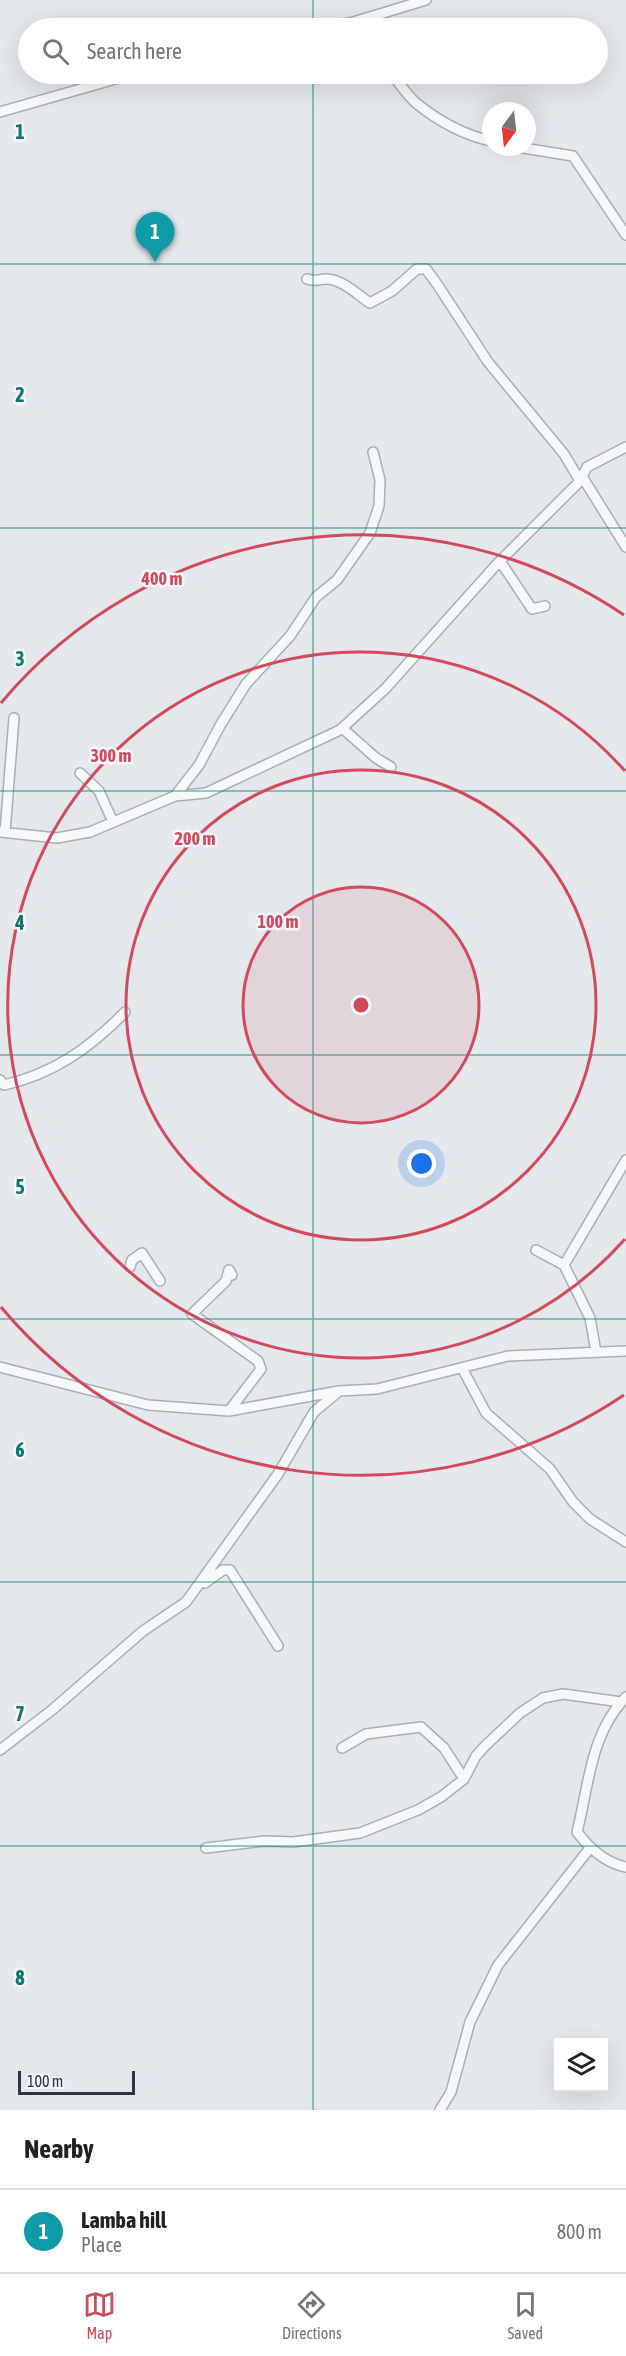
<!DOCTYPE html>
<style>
body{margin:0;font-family:"Asap Condensed",sans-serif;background:#f2f2f2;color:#202124}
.controls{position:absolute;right:18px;bottom:18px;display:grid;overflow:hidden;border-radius:0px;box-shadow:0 6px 24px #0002}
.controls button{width:54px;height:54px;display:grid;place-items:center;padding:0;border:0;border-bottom:2px solid #e0e0e0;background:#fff;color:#202124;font:30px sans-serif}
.compass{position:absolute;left:482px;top:102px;width:54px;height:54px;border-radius:50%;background:#fff;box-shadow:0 6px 24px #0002;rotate:195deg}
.scale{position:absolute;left:18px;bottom:15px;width:117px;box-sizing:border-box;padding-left:6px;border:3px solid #2b3445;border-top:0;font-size:16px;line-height:21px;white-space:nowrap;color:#2b3445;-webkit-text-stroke:4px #f4f6f9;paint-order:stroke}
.you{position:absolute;left:422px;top:1164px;width:21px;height:21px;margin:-15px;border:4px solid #fff;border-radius:50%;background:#1a73e8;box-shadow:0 0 0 9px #1a73e833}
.badge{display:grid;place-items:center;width:39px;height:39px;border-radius:50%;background:#d1495b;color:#fff;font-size:20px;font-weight:700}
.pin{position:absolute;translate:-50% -50px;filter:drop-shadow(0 2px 3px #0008)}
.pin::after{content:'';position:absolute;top:32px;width:21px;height:18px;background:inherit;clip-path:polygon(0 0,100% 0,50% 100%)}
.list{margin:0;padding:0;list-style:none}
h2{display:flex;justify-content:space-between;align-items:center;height:78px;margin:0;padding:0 24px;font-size:26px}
h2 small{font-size:20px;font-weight:400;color:#757577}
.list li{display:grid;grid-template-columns:39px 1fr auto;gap:18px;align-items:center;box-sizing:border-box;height:84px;padding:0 24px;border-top:2px solid #e0e0e0}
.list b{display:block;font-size:22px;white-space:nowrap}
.list p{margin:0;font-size:20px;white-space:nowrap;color:#757577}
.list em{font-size:20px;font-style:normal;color:#757577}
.icon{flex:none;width:33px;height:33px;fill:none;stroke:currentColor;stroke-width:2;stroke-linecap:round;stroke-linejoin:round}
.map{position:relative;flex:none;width:626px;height:2110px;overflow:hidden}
.search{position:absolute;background:#fff;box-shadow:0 6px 24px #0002;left:18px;right:18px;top:18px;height:66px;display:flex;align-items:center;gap:15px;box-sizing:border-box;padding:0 21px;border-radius:33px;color:#757577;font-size:22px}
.sheet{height:162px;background:#fff}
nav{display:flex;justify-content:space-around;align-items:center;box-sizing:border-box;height:84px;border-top:2px solid #e0e0e0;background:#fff;font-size:16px;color:#757577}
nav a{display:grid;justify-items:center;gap:3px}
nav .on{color:#d1495b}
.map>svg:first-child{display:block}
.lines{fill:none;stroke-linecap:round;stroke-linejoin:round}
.minor-casing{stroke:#a9aeb7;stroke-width:12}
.minor{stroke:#f7f8fa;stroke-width:9}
.grid{fill:none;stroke:#0f766e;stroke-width:1.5;stroke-opacity:0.55}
.ring{fill:none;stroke:#d1495b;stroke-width:3}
.grid-label{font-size:20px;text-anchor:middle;font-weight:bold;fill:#0f766e;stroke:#f4f6f9;stroke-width:5;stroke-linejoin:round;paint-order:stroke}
.centre{fill:#d1495b;stroke:#f4f6f9;stroke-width:3}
.ring-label{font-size:18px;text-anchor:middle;font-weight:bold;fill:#d1495b;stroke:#f4f6f9;stroke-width:5;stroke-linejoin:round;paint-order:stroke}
</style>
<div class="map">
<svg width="626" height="2110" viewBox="0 0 626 2110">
<rect width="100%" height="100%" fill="#e4e7ec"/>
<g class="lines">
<!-- minor casing -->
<g class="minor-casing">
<path id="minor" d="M 350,23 L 426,0
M 308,28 L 350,23 L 355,28
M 392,74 C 399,83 407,95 416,103 C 437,120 464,135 491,141
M 0,112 L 133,74
M 517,147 L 573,156 L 626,235
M 307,279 C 317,282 317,279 326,279 C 342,279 358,295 370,303 L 392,291 L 417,269 L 426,269 L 437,284 L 488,362 L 564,454 L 580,481
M 583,478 L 626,547
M 500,561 L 532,609 L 545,606
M 342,728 L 376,758 L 391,767
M 80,773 L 99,791 L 113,822
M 175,796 L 199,765 L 221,724 L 246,684 L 290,636 L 316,597 L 337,580 L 370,533 L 379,506 L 380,480 L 373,452
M 0,832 L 57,838 L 90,832 L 175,796 L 206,793 L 340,730 L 385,689 L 497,564 L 580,481 L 587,467 L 626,447
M 5,832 L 14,718
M 0,1080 L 4,1085 C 53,1074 90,1048 125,1012
M 536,1250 L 564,1265 L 590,1318 L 596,1352
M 564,1265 L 626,1160
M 130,1267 L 132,1260 L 142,1253 L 160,1281
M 0,1367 L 148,1405 L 229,1411 L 339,1391 L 377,1389 L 508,1356 L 626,1351
M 462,1368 L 486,1413 L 550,1469 L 573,1502 L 590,1519 L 626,1542
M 229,1411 L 261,1369 L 258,1361 L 192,1314 L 226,1281 L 229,1270 L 232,1275
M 205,1583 L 223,1570 L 230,1570 L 278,1646
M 626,1697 C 590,1734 589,1785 577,1832 C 590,1849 605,1863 626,1867
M 342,1748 L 366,1734 L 421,1727 L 444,1748 L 464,1779
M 0,1750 L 52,1710 L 143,1631 L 186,1602 L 278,1474 L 314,1412 L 338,1392
M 206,1848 L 264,1841 L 293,1842 L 360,1833 L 418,1810 L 441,1797 L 464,1779 L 476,1756 L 485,1746 L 520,1713 L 543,1698 L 563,1694 L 621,1702
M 440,2110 L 451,2092 L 470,2022 L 498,1965 L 590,1848"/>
</g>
<!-- minor -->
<use href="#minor" class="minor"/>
</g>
<!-- grid -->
<path class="grid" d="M 313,0 L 313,28M 313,74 L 313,2110M 0,264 L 626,264M 0,528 L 626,528M 0,791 L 626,791M 0,1055 L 626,1055M 0,1319 L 626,1319M 0,1582 L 626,1582M 0,1846 L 626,1846"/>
<!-- distance rings -->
<circle cx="361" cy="1005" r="118" fill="#d1495b" fill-opacity=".12"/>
<g class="ring">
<circle cx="361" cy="1005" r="118"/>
<circle cx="361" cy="1005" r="235"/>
<path d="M625 1239A353 353 0 1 1 625 771"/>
<path d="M624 1395A470 470 0 0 1 1 1307M1 703A470 470 0 0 1 624 615"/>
</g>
<g class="grid-label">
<text x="20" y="139">1</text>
<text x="20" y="402">2</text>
<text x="20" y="666">3</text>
<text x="20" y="930">4</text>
<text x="20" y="1194">5</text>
<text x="20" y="1457">6</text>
<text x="20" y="1721">7</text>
<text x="20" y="1985">8</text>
</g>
<circle cx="361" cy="1005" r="9" class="centre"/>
<g class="ring-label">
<text x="162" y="585">400 m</text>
<text x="111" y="762">300 m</text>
<text x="195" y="845">200 m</text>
<text x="278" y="928">100 m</text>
</g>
</svg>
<div class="controls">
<button><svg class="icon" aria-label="layers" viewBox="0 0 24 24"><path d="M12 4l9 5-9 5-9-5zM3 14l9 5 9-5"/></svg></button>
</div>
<svg class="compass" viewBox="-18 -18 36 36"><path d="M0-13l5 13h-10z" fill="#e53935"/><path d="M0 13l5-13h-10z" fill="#757577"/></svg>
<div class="scale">100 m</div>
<div class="you"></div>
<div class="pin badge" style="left:155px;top:262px;background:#0f9aa8">1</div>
<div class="search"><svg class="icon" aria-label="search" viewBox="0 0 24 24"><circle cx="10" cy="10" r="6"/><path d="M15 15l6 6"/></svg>Search here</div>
</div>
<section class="sheet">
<h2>Nearby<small></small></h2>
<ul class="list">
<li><span class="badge" style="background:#0f9aa8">1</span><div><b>Lamba hill</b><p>Place</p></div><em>800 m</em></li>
</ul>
</section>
<nav>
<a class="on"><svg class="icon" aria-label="map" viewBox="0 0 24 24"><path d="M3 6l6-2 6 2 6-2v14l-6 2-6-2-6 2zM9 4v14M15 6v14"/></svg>Map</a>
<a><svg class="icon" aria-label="directions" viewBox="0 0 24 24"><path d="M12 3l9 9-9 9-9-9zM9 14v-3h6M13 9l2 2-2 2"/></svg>Directions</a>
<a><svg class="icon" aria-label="saved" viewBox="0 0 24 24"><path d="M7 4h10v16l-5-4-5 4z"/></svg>Saved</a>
</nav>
